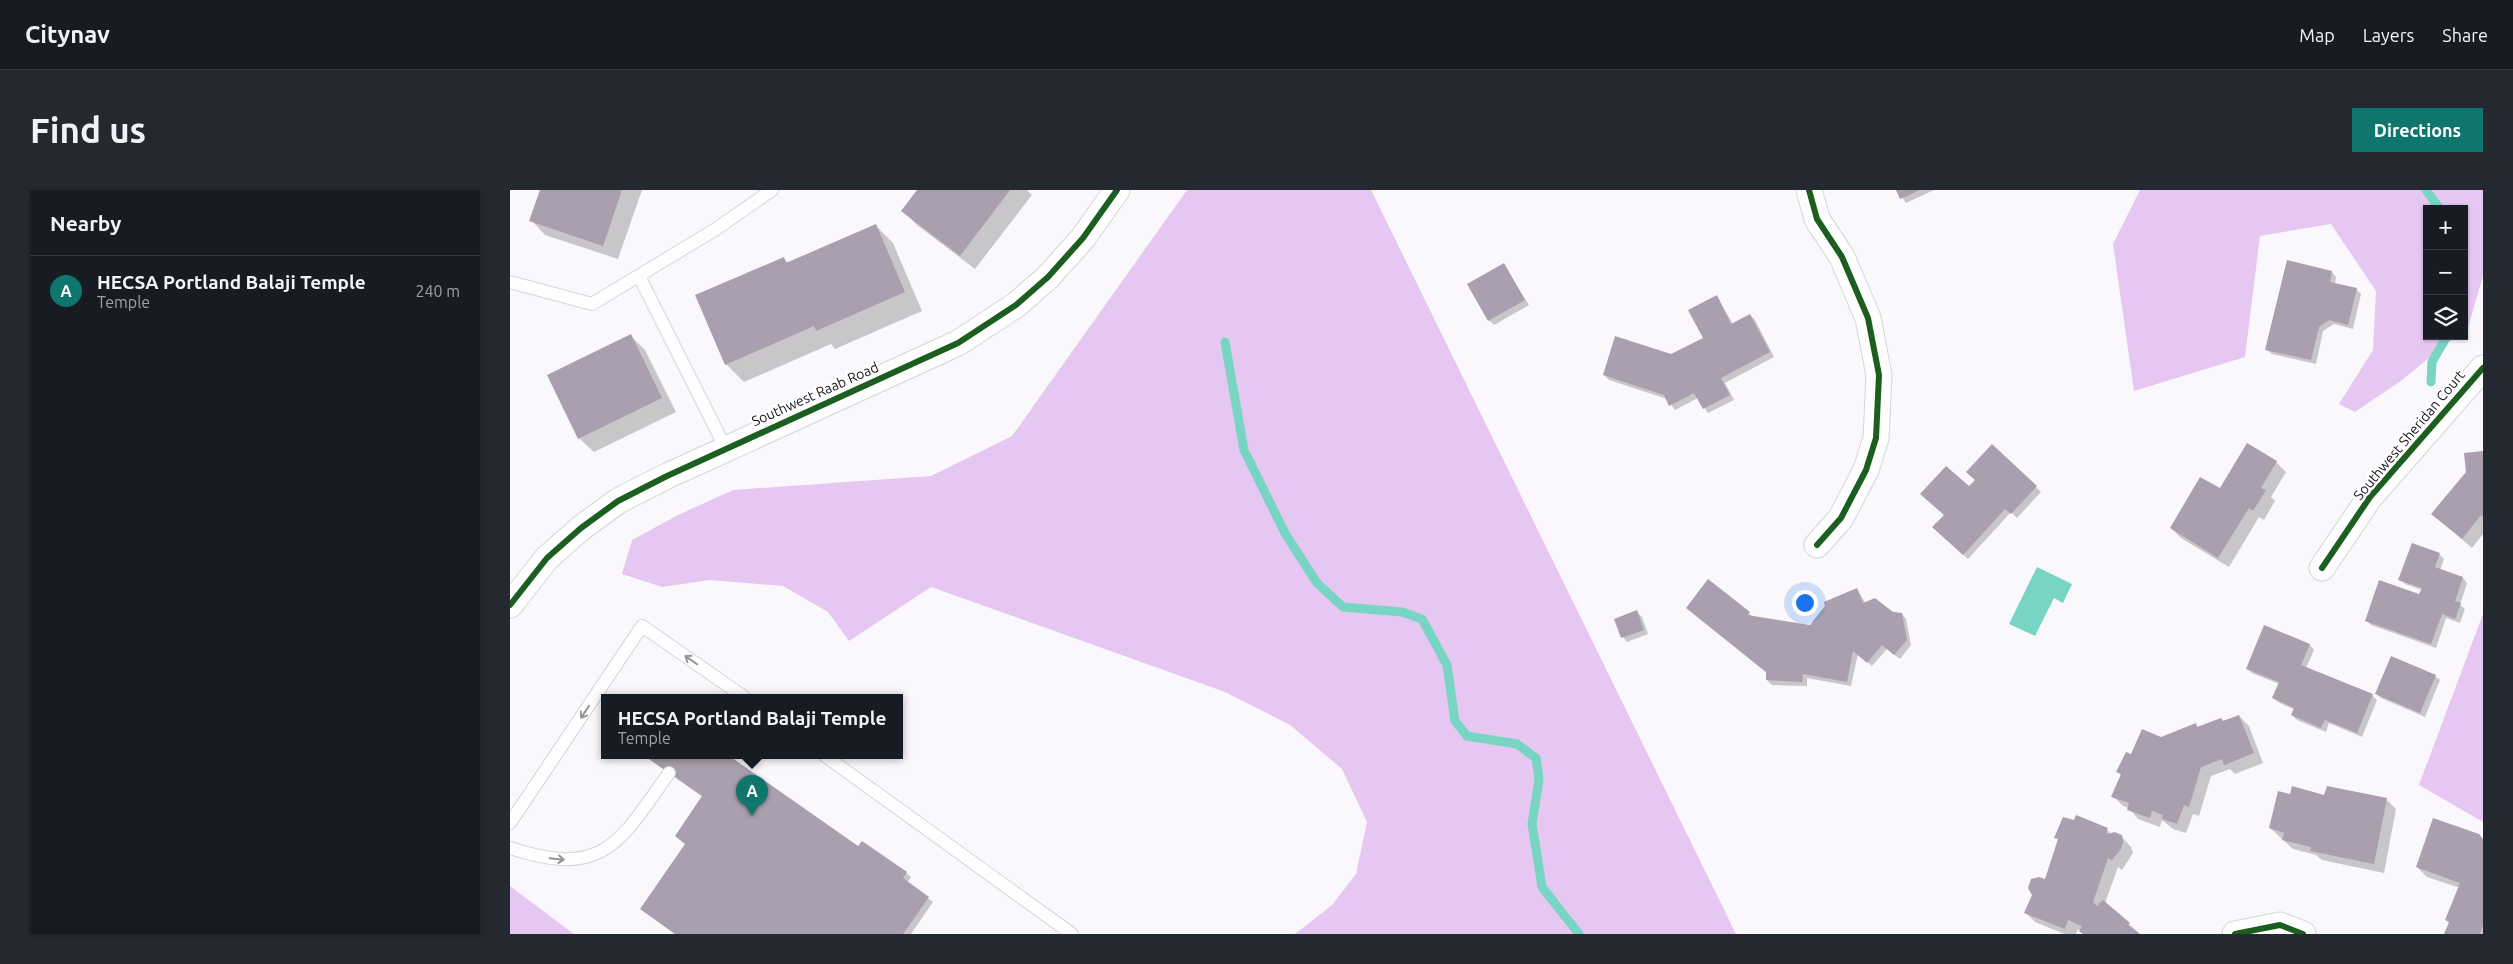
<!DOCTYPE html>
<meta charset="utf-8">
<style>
body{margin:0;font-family:Ubuntu,sans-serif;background:#242831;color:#f1f3f6}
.controls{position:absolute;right:15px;top:15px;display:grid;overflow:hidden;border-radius:0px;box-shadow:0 1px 4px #0004}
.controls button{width:45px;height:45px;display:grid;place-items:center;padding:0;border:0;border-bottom:1px solid #363941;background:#171b24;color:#f1f3f6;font:25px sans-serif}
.you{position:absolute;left:1294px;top:412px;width:18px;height:18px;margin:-12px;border:4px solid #fff;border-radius:50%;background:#1a73e8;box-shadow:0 0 0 8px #1a73e833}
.badge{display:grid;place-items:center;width:32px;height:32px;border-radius:50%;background:#0f766e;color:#fff;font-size:16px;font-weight:700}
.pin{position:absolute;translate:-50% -41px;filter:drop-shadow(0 1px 2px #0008)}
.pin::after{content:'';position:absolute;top:26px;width:18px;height:15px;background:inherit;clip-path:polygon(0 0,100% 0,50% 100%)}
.popup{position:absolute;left:91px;top:504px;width:302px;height:65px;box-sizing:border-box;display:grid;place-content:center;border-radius:0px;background:#171b24;filter:drop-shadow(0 1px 4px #0005);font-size:16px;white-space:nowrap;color:#9ea1a6}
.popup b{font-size:19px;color:#f1f3f6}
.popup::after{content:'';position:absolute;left:50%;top:100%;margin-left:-10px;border:10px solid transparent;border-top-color:#171b24}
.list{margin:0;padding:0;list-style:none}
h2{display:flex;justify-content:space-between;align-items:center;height:65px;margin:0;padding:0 20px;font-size:21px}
h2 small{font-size:16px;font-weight:400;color:#9ea1a6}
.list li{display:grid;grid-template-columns:32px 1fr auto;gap:15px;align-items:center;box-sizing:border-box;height:70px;padding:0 20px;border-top:1px solid #363941}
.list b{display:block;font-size:19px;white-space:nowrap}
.list p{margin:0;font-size:16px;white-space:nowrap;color:#9ea1a6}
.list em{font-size:16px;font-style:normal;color:#9ea1a6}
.icon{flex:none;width:28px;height:28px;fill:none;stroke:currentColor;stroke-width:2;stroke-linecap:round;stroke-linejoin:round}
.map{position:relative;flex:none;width:1973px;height:744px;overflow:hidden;border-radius:0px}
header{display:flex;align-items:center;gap:30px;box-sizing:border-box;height:70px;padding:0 25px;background:#171b24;border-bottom:1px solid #363941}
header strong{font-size:24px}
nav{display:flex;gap:28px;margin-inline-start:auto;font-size:18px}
.intro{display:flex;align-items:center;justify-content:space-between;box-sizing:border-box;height:120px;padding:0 30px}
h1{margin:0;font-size:35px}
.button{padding:12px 22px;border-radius:0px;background:#0f766e;color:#fff;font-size:18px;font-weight:700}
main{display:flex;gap:30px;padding:0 30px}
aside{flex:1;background:#171b24;border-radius:0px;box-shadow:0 1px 4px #0004}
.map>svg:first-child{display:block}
.forest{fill:#e6c7f2}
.water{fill:#78d4c3}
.shadow{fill:#0003}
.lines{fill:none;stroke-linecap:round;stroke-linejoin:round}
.stream{stroke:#78d4c3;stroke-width:9}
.building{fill:#a99fae}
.lane-casing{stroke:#d6d4d8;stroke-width:14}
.street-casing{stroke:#d6d4d8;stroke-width:27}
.lane{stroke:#fefeff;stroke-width:12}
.street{stroke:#fefeff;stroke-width:25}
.cycleway-casing{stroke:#fff;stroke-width:9}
.cycleway{stroke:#1b5e20;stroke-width:6}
.oneway{stroke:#969497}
.labels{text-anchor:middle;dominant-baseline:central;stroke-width:5;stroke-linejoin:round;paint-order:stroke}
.street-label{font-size:14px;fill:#171318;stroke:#fff}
</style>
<header>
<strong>Citynav</strong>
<nav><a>Map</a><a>Layers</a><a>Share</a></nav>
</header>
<div class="intro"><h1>Find us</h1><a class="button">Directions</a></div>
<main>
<aside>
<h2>Nearby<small></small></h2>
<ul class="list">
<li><span class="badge">A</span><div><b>HECSA Portland Balaji Temple</b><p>Temple</p></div><em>240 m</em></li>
</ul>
</aside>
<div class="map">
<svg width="1973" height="744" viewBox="0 0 1973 744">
<rect width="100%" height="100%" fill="#faf8fc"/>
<!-- forest -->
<path class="forest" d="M 677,0 L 861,0 L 1226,744 L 785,744 L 822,715 L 846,684 L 857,632 L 832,579 L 780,535 L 715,502 L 421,397 L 339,451 L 318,422 L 273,396 L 200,390 L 152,397 L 112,384 L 122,350 L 168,325 L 223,300 L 421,286 L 502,246 Z
M 1630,0 L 1973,0 L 1973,86 L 1958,137 L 1954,140 L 1954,19 L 1917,19 L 1917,146 L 1946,146 L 1892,190 L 1845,222 L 1829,214 L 1863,160 L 1866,101 L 1821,34 L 1750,46 L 1735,167 L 1624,201 L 1603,54 Z
M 1973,424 L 1973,632 L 1909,595 Z
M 0,696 L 64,744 L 0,744 Z"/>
<!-- water -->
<path class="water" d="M 1527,377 L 1562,394 L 1553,413 L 1544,408 L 1525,446 L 1499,434 Z"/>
<!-- shadow -->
<path class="shadow" d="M 31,0 L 132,0 L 108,69 L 35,45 L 21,30 Z
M 409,0 L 517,0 L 522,5 L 465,79 L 407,35 L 393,21 Z
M 1387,0 L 1424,0 L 1396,13 Z
M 365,35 L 383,53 L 412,121 L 325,159 L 321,154 L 234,192 L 216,174 L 273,68 L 279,73 Z
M 994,75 L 1019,115 L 984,135 L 979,130 Z
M 1822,82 L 1826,87 L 1825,94 L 1846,99 L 1851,104 L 1843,139 L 1824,134 L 1813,141 L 1806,174 L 1762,164 L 1757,160 Z
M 1206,106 L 1223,134 L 1240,125 L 1245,130 L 1264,167 L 1215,193 L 1224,210 L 1198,223 L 1188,208 L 1165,220 L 1157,209 L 1099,190 L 1094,185 L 1161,165 L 1194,148 Z
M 121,146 L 135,160 L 166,222 L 84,262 L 69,248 Z
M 1738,255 L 1766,272 L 1776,282 L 1761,307 L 1765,311 L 1754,330 L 1749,327 L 1719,377 L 1671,348 L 1661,338 L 1710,300 Z
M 1482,256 L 1531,302 L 1507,328 L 1501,322 L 1458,369 L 1429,342 L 1466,291 Z
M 1973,262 L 1973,344 L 1962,358 L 1923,324 Z
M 1929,364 L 1934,369 L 1930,380 L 1953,388 L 1957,393 L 1950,415 L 1955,419 L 1950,433 L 1936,428 L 1926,458 L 1861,435 L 1857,431 L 1910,406 L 1912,400 L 1895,394 L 1890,389 Z
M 1347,399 L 1356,414 L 1392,424 L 1396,429 L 1401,455 L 1390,469 L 1377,459 L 1362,476 L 1348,464 L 1341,496 L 1297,488 L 1297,496 L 1262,495 L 1257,490 L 1257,483 L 1182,422 L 1239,423 L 1243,427 L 1300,436 Z
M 1127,422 L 1132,427 L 1138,444 L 1117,452 L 1113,447 Z
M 1800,455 L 1804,460 L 1796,478 L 1862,505 L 1867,510 L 1852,547 L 1819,533 L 1816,542 L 1787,530 L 1782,525 L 1785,520 L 1768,512 L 1763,508 L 1769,494 L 1742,483 L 1737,478 Z
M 1925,486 L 1930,490 L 1915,527 L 1871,508 L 1866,503 Z
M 1729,526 L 1739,536 L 1753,573 L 1725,584 L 1720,579 L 1701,586 L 1689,626 L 1683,624 L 1676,643 L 1663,639 L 1652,630 L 1650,637 L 1628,629 L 1619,618 L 1613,616 L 1603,606 L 1612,586 L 1608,582 L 1621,566 L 1651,548 L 1686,535 L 1689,538 Z
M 137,565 L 216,565 L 349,658 L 396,683 L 401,687 L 397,693 L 423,712 L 401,744 L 165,744 L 131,719 L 176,654 L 166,646 L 193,607 L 141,570 Z
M 1781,605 L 1876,609 L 1886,619 L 1874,683 L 1812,670 L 1806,665 L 1783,659 L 1760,638 Z
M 1597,640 L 1602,644 L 1611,646 L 1621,657 L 1623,663 L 1612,680 L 1608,677 L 1595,713 L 1629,743 L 1574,744 L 1568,739 L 1566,744 L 1554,744 L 1525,732 L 1515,722 L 1535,691 L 1549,650 L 1546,647 Z
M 1973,650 L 1973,744 L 1936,744 L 1940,733 L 1937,730 L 1950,698 L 1917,687 L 1907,677 Z"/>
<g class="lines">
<!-- stream -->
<path class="stream" d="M 1916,0 L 1930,19
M 715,152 L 734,260 L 776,345 L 807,393 L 833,417 L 892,422 L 912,429 L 937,475 L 945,531 L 957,546 L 1007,554 L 1026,568 L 1029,589 L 1022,634 L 1032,697 L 1069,744
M 1921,192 L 1922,172 L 1937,146"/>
</g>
<!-- building -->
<path class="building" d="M 30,0 L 112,0 L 93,56 L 19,31 Z
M 407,0 L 500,0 L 450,66 L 391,21 Z
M 1386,0 L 1410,0 L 1390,9 Z
M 366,34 L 395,102 L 306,141 L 304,136 L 215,175 L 185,105 L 274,67 L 276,73 Z
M 1777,70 L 1822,81 L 1820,92 L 1847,98 L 1838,135 L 1819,130 L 1809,137 L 1801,170 L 1755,160 Z
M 994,73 L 1015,110 L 978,131 L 957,94 Z
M 1207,105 L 1221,134 L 1240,124 L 1260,162 L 1211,188 L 1220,205 L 1193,219 L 1184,203 L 1159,216 L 1154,205 L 1093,185 L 1105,146 L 1161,164 L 1193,148 L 1178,120 Z
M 121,144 L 152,208 L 68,249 L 37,185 Z
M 1737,253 L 1767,271 L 1751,298 L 1756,300 L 1743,321 L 1739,318 L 1708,368 L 1660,338 L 1690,287 L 1710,298 Z
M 1482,254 L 1527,296 L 1501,324 L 1495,319 L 1453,365 L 1422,337 L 1434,325 L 1410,304 L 1436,276 L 1459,296 L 1465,290 L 1456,282 Z
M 1973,261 L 1973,327 L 1971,325 L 1952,349 L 1921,324 L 1956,282 L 1954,263 Z
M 1902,353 L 1930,363 L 1925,377 L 1953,387 L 1945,411 L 1951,413 L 1945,429 L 1932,424 L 1921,454 L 1855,431 L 1869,390 L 1909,404 L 1912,398 L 1888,390 Z
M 1198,389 L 1240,422 L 1237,425 L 1300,435 L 1315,416 L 1314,412 L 1347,398 L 1353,413 L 1365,408 L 1383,422 L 1392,423 L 1397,450 L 1384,465 L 1372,455 L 1357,473 L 1343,461 L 1337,492 L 1293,484 L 1292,492 L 1256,490 L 1256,482 L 1176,418 Z
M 1127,420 L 1134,440 L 1111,448 L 1104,429 Z
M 1754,435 L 1800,454 L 1791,475 L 1863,504 L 1847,543 L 1815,530 L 1811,538 L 1781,525 L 1784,518 L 1762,508 L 1769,492 L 1736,479 Z
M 1881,466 L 1926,485 L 1910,523 L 1865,504 Z
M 1729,525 L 1744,563 L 1714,575 L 1712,569 L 1691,577 L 1679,617 L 1674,615 L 1667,634 L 1652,629 L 1653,625 L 1642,621 L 1640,628 L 1617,620 L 1619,613 L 1601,607 L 1611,584 L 1606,582 L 1616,562 L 1621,564 L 1632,539 L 1651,547 L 1686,533 L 1687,537 L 1711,528 L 1713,531 Z
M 133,565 L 218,565 L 348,656 L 352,651 L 397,682 L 393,688 L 419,707 L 393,744 L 165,744 L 130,719 L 175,654 L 165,646 L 192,606 Z
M 1782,596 L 1814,605 L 1817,596 L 1877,608 L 1864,674 L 1800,661 L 1801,657 L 1772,650 L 1774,643 L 1759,638 L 1768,601 L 1780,604 Z
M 1566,625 L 1598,638 L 1596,643 L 1599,644 L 1604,642 L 1612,645 L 1613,652 L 1611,659 L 1602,670 L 1598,668 L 1583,712 L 1587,716 L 1593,710 L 1620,733 L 1618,735 L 1630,744 L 1573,744 L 1569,741 L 1572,736 L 1558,730 L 1555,739 L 1514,723 L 1522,705 L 1518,698 L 1521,689 L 1529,687 L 1535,689 L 1548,649 L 1544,648 L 1553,627 L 1564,630 Z
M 1923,628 L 1969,644 L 1973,649 L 1973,735 L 1970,744 L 1934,744 L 1939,732 L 1935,730 L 1950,693 L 1906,677 Z"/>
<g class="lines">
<!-- lane casing -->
<g class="lane-casing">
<path id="lane" d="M 129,86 L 216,259
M 0,92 L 82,114 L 206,39 L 262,0
M 314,565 L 562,744
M 0,633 L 132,436 L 234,507
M 0,658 C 94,689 109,653 159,583"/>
</g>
<!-- street casing -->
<g class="street-casing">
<path id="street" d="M 1299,0 L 1307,29 L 1332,67 L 1358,128 L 1369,185 L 1366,248 L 1356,280 L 1331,328 L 1307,355
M 1812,378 L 1860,307 L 1973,178
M 0,415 L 37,368 L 71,338 L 108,311 L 157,286 L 448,153 L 506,115 L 538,87 L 573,48 L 607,0
M 1725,744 L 1770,735 L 1793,744"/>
</g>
<!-- lane -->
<use href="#lane" class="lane"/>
<!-- street -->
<use href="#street" class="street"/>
<!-- cycleway casing -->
<g class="cycleway-casing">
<path id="cycleway" d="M 1299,0 L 1307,29 L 1332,67 L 1358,128 L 1369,185 L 1366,248 L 1356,280 L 1331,328 L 1307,355
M 1812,378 L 1860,307 L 1973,178
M 0,415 L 37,368 L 71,338 L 108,311 L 157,286 L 448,153 L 506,115 L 538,87 L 573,48 L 607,0
M 1725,744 L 1770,735 L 1793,744"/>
</g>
<!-- cycleway -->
<use href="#cycleway" class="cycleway"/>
</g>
<!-- one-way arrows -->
<defs><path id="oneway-shaft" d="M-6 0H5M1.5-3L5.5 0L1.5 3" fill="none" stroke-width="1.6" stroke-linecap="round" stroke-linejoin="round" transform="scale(1.25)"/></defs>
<g class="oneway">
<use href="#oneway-shaft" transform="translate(181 470) rotate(-145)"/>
<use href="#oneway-shaft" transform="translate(75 522) rotate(124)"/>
<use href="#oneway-shaft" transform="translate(47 669) rotate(6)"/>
</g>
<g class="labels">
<!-- street labels -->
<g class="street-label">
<text transform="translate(305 204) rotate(-24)">Southwest Raab Road</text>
<text transform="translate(1899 245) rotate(-50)">Southwest Sheridan Court</text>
</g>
</g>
</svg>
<div class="controls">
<button>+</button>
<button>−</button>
<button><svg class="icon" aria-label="layers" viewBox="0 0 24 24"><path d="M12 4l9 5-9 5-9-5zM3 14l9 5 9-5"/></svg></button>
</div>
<div class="you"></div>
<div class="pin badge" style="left:242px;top:626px">A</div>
<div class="popup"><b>HECSA Portland Balaji Temple</b>Temple</div>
</div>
</main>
